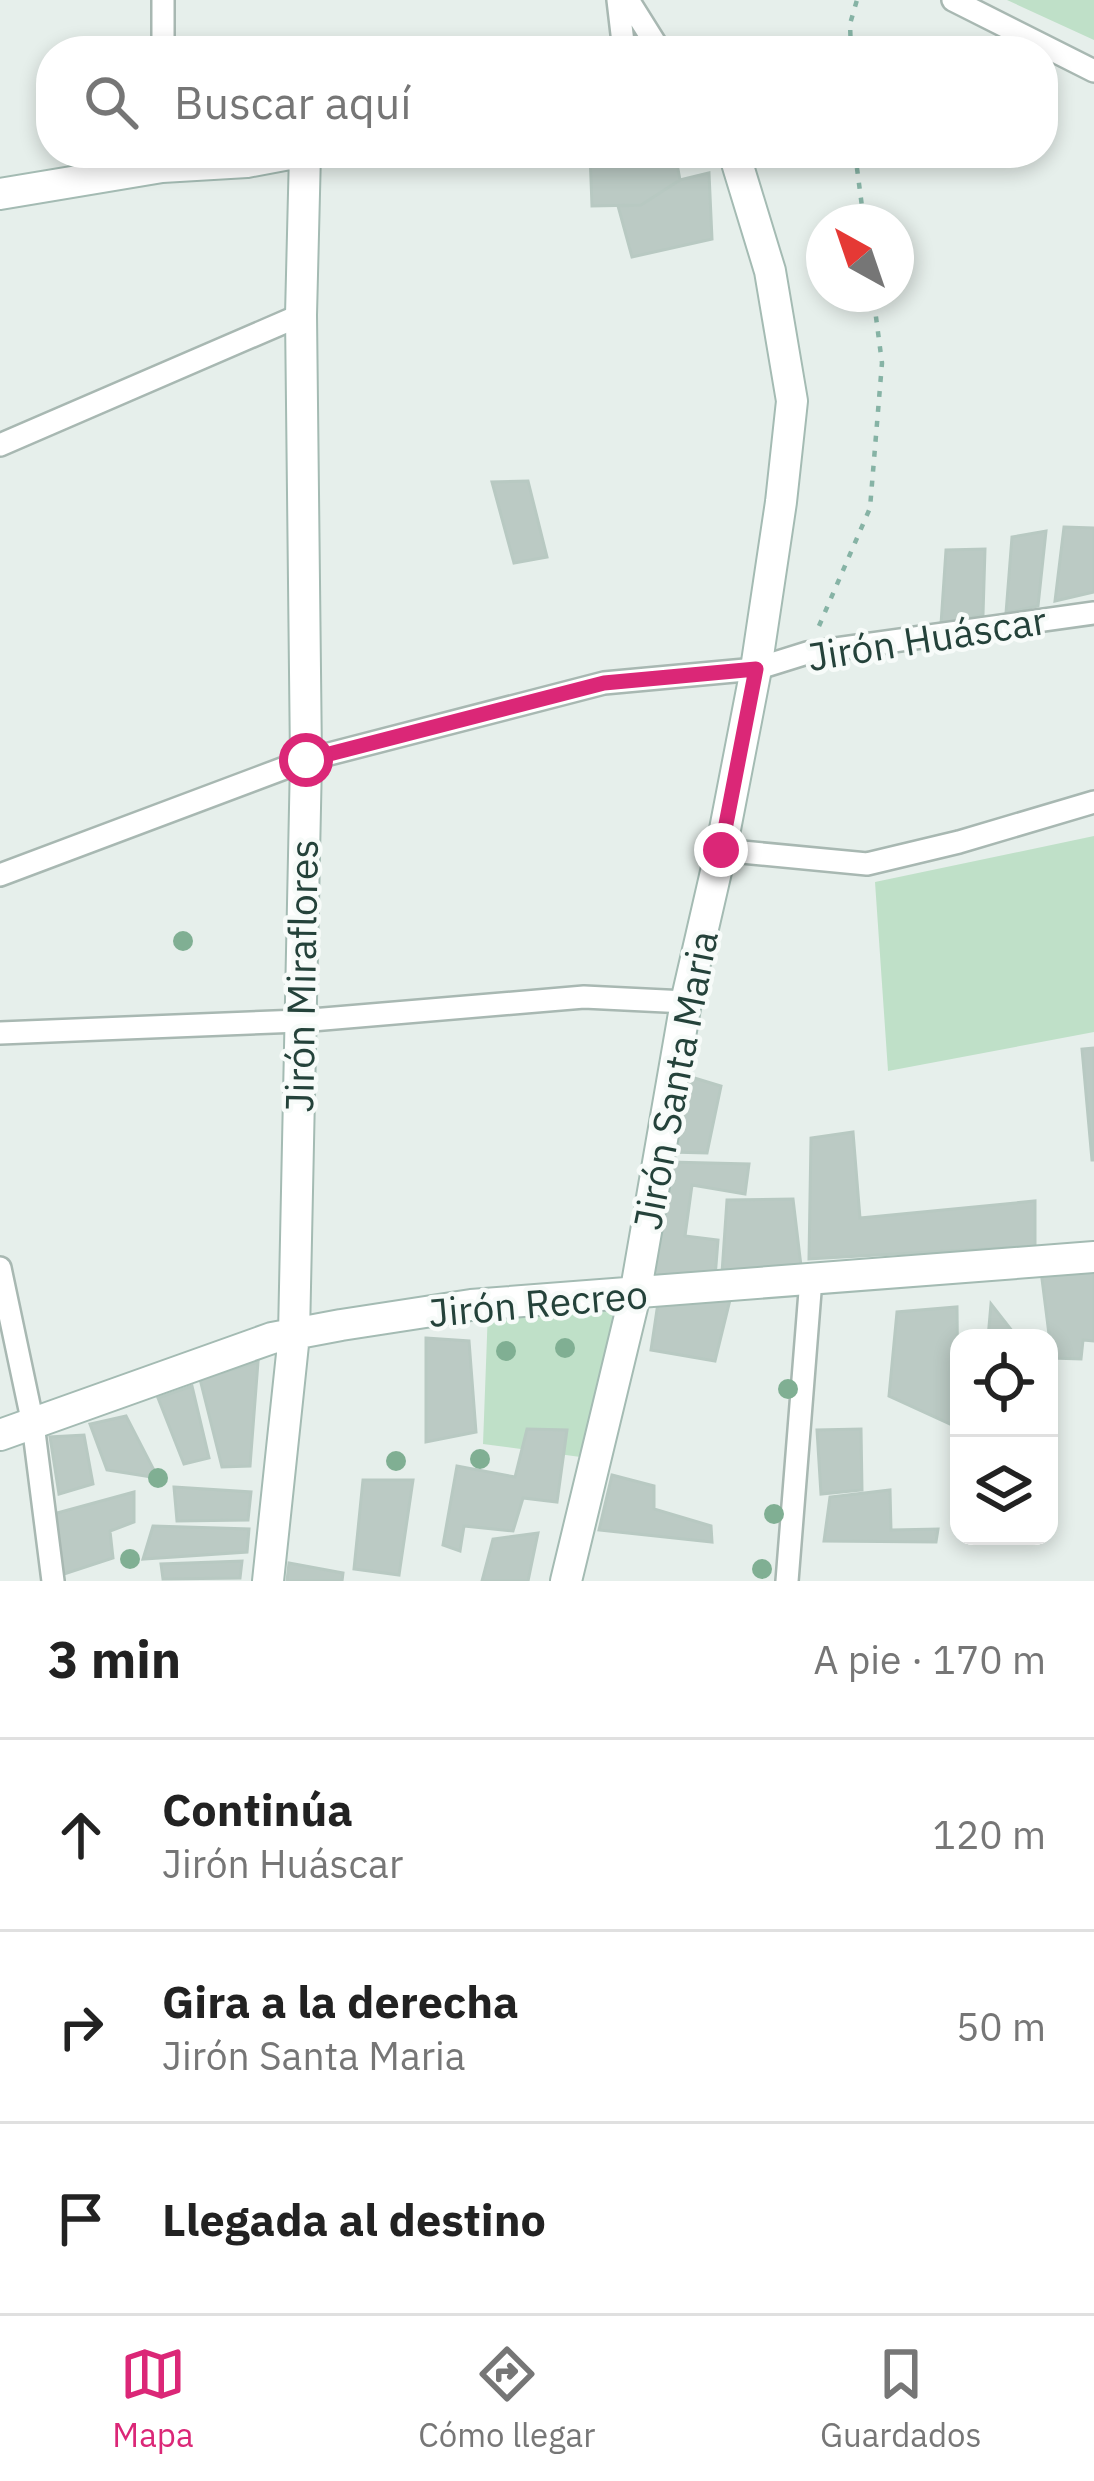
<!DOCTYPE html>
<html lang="es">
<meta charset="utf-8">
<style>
body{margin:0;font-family:"IBM Plex Sans",sans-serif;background:#f2f2f2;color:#222}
.controls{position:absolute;right:36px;bottom:36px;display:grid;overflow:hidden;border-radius:24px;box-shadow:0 6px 18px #0003}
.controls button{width:108px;height:108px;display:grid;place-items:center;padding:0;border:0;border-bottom:3px solid #e0e0e0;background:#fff;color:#222;font:60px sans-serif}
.compass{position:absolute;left:806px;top:204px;width:108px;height:108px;border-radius:50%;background:#fff;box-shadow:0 6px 18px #0003;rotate:320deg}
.stop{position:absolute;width:36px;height:36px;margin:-27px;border:9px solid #db2777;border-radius:50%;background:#fff}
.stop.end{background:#db2777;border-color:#fff;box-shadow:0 3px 12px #0008}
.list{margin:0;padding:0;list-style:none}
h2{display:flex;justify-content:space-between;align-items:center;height:156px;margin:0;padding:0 48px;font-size:51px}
h2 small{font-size:39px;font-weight:400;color:#767676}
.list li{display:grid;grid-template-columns:78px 1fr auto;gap:36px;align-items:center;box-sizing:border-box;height:192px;padding:0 48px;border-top:3px solid #e0e0e0}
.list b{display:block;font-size:45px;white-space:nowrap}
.list p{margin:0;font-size:39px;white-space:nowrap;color:#767676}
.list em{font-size:39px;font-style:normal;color:#767676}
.icon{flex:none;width:66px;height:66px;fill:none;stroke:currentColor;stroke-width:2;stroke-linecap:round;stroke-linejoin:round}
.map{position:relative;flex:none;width:1094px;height:1581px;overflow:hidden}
.search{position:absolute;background:#fff;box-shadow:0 6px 18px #0003;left:36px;right:36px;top:36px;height:132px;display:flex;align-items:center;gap:30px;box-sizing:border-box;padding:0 42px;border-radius:48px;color:#767676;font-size:45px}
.sheet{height:732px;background:#fff}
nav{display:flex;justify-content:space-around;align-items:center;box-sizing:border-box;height:168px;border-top:3px solid #e0e0e0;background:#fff;font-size:33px;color:#767676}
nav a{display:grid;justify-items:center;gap:6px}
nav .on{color:#db2777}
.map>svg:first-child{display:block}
.green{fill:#bfe0c8}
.building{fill:#bbcac4;stroke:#b8c9c2;stroke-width:3}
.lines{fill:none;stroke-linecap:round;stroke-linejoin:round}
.street-casing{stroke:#a8b8b2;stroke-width:26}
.secondary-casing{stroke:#a4bbb3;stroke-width:34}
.path{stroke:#86b3a5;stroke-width:4.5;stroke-dasharray:6 9;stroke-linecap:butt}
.street{stroke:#fff;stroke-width:21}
.secondary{stroke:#fff;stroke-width:30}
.tree{fill:#80af93}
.route{stroke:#db2777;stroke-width:15}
.labels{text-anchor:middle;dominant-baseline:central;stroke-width:9;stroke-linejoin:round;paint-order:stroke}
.street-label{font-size:39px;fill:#24423a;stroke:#f7fbf9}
</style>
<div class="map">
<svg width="1094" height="1581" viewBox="0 0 1094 1581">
<rect width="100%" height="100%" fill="#e6efeb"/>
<!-- green -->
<path class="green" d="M 1007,0 L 1094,0 L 1094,40 Z
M 1094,836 L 1094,1032 L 888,1071 L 875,882 Z
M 624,1296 L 588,1458 L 483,1444 L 488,1310 Z"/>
<!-- building -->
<path class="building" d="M 590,153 L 675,153 L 680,180 L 641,205 L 592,206 Z
M 709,173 L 712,239 L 632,257 L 618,206 L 641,205 L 680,180 Z
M 528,481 L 547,557 L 514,563 L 492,482 Z
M 1064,527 L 1094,528 L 1094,592 L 1055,601 Z
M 1046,531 L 1038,606 L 1006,613 L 1012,537 Z
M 985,549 L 983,615 L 941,624 L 946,550 Z
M 1094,1048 L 1094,1160 L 1092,1160 L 1082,1049 Z
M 691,1077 L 721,1086 L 707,1153 L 670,1152 Z
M 853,1132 L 860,1218 L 1035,1201 L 1035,1246 L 809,1259 L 811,1138 Z
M 669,1162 L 749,1164 L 745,1194 L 692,1185 L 685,1236 L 718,1240 L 715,1278 L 648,1285 Z
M 793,1199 L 801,1266 L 722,1273 L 727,1200 Z
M 1094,1265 L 1094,1341 L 1083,1340 L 1081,1359 L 1052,1358 L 1041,1271 Z
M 730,1300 L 715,1361 L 651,1350 L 658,1303 Z
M 991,1304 L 1016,1336 L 1015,1338 L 988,1338 Z
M 957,1307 L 958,1404 L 959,1428 L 889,1396 L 897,1312 Z
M 426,1338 L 469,1341 L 476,1432 L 426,1442 Z
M 258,1362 L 250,1466 L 222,1467 L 200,1379 Z
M 192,1386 L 209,1458 L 184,1464 L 158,1398 Z
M 126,1416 L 158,1478 L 107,1470 L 90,1424 Z
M 527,1429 L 567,1430 L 557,1502 L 523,1498 L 513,1531 L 464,1526 L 460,1551 L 443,1545 L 457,1466 L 515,1477 Z
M 861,1429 L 862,1490 L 821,1494 L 817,1430 Z
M 84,1435 L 93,1484 L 59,1494 L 50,1437 Z
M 612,1475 L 654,1486 L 654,1509 L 711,1526 L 712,1542 L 599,1530 Z
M 363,1480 L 413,1480 L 399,1575 L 354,1569 Z
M 174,1487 L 251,1492 L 248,1520 L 177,1521 Z
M 890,1490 L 891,1530 L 938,1529 L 936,1542 L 824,1541 L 830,1497 Z
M 134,1492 L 134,1522 L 110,1531 L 113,1558 L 61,1575 L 53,1514 Z
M 153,1526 L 249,1529 L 247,1552 L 143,1559 Z
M 538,1533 L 528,1581 L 482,1581 L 493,1539 Z
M 242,1561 L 240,1578 L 163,1579 L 161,1564 Z
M 289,1563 L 343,1573 L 342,1581 L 287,1581 Z"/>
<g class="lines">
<!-- street casing -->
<g class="street-casing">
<path id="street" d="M 618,0 L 624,51
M 628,0 L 660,51
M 953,0 L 1094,71
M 163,51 L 163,0
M 0,445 L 301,315
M 721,850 L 867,864 L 959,842 L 1094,802
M 0,875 L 306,760 L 604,683 L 756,669 L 807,653 L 1094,613
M 0,1033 L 300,1021 L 584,997 L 686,1002
M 0,1268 L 33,1424 L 53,1581
M 787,1581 L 811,1279"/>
</g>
<!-- secondary casing -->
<g class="secondary-casing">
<path id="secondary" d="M 0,194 L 162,167 L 247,162 L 295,153
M 0,1435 L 272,1338 L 341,1325 L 471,1305 L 1094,1257
M 268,1581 L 294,1335 L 306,760 L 301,315 L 305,153
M 566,1581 L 635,1295 L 686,1002 L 721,850 L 756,669 L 781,502 L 792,401 L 770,271 L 734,153"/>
</g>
<!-- path -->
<path class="path" d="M 851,51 L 850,24 L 857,0
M 855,153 L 864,222
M 819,626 L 870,508 L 882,363 L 873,294"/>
<!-- street -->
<use href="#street" class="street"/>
<!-- secondary -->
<use href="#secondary" class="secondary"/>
</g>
<!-- trees -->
<g class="tree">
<circle cx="183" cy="941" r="10"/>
<circle cx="565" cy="1348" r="10"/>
<circle cx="506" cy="1351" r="10"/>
<circle cx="788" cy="1389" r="10"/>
<circle cx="480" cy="1459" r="10"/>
<circle cx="396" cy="1461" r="10"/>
<circle cx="158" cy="1478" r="10"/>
<circle cx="774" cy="1514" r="10"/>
<circle cx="130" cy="1559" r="10"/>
<circle cx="762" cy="1569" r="10"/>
</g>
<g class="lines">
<!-- route -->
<path class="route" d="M 306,760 L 604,683 L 756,669 L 721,850"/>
</g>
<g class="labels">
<!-- street labels -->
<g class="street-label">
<text transform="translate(927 638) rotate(-9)">Jirón Huáscar</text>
<text transform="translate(301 976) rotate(-89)">Jirón Miraflores</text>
<text transform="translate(675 1080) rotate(-79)">Jirón Santa Maria</text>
<text transform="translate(538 1303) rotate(-5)">Jirón Recreo</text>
</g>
</g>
</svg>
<div class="controls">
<button><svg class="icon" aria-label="locate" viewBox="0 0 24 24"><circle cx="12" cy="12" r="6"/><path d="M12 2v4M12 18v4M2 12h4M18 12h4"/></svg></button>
<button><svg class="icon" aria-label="layers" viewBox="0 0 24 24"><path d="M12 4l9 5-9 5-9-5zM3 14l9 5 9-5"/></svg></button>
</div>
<svg class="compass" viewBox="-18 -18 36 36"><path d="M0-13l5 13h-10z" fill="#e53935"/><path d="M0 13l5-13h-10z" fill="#767676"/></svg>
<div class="stop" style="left:306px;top:760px"></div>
<div class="stop end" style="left:721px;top:850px"></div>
<div class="search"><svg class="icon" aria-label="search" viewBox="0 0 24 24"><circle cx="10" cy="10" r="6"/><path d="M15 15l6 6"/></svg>Buscar aquí</div>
</div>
<section class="sheet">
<h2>3 min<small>A pie · 170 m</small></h2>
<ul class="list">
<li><svg class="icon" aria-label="ahead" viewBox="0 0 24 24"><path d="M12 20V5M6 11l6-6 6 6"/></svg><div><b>Continúa</b><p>Jirón Huáscar</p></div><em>120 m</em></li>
<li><svg class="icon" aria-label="right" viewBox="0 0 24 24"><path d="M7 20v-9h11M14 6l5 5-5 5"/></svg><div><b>Gira a la derecha</b><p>Jirón Santa Maria</p></div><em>50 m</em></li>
<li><svg class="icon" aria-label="arrive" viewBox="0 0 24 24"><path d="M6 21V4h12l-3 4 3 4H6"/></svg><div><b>Llegada al destino</b></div></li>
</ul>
</section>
<nav>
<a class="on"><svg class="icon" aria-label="map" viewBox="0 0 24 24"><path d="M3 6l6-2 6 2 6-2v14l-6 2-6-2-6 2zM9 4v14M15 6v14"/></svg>Mapa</a>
<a><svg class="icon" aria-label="directions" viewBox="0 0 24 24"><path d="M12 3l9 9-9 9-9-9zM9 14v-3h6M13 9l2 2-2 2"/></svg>Cómo llegar</a>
<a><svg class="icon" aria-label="saved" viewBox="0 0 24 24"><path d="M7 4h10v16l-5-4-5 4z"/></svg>Guardados</a>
</nav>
